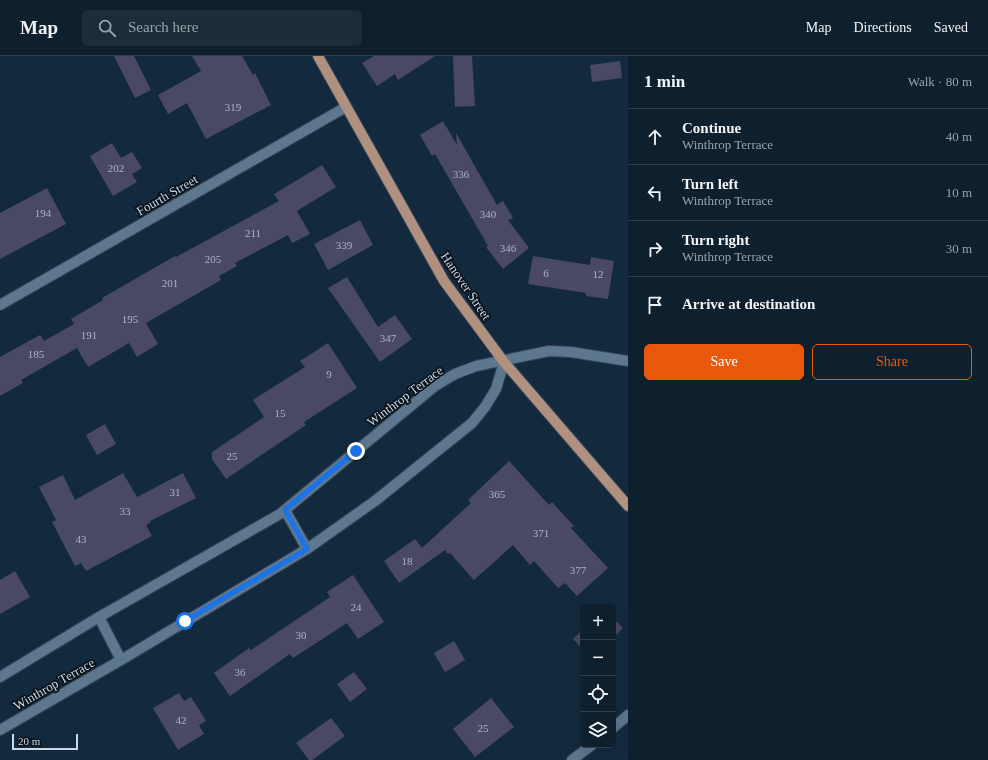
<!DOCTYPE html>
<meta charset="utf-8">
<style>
body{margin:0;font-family:"Times New Roman",serif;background:#1c2d3a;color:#f1f3f6}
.controls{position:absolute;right:12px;bottom:12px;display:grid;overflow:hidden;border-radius:6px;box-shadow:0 4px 16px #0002}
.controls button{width:36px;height:36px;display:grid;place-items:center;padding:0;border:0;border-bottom:1px solid #2e3e4a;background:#0e202e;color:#f1f3f6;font:20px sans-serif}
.scale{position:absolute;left:12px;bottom:10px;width:66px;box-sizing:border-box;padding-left:4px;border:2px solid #cad8e5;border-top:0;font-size:11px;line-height:14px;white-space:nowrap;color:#cad8e5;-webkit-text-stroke:3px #08121b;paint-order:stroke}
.stop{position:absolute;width:12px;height:12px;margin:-9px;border:3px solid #1a73e8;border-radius:50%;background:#fff}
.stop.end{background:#1a73e8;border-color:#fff;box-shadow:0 1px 4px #0008}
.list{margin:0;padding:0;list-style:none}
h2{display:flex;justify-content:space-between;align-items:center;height:52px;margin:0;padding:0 16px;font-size:17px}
h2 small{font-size:13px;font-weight:400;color:#9ba3aa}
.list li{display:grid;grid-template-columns:26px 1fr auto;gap:12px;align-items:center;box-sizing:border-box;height:56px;padding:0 16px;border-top:1px solid #2e3e4a}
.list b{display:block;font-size:15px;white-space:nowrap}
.list p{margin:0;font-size:13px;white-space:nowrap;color:#9ba3aa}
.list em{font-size:13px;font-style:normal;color:#9ba3aa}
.actions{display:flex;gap:8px;padding:12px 16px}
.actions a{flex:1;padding:9px 0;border:1px solid #ea580c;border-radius:6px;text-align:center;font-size:14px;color:#ea580c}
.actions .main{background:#ea580c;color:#fff}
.icon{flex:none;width:22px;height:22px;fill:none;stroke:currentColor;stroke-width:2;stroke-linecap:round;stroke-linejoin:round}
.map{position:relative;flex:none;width:628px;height:704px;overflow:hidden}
header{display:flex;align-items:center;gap:24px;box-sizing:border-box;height:56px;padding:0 20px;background:#0e202e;border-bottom:1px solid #2e3e4a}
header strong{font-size:19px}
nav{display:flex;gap:22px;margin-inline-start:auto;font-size:14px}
.search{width:280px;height:36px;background:#1c2d3a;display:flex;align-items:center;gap:10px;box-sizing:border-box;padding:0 14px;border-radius:6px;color:#9ba3aa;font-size:15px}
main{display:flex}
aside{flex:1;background:#0e202e}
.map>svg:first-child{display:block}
.building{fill:#494865}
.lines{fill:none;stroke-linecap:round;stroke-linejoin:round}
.minor-casing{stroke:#354556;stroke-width:12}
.major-casing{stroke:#354556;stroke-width:12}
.minor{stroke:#5d778e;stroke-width:10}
.major{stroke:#b0907e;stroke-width:10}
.route{stroke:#1a73e8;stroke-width:5}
.labels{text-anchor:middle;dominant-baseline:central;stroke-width:3.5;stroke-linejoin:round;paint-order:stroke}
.number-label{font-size:11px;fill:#aab4c5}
.street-label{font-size:13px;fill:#cad8e5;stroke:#08121b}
</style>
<header>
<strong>Map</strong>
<div class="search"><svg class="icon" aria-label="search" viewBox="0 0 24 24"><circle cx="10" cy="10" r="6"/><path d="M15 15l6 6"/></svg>Search here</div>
<nav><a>Map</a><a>Directions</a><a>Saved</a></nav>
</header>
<main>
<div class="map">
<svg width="628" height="704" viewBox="0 0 628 704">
<rect width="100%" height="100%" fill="#132a3e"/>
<!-- building -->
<path class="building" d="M 114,0 L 134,0 L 151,34 L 135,42 Z
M 192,0 L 242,0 L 253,19 L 255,17 L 271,49 L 206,83 L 187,47 L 168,58 L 158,39 L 201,15 Z
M 374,0 L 435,0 L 398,24 L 395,18 L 377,30 L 362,7 Z
M 453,0 L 472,0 L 475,50 L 455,51 Z
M 620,5 L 622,22 L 592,26 L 590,9 Z
M 443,65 L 457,89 L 456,77 L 497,149 L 503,145 L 513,162 L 508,164 L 529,192 L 503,213 L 486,191 L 488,190 L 435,98 L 432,100 L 420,79 Z
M 112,87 L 121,102 L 132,96 L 142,112 L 132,118 L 137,126 L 113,140 L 90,100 Z
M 322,109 L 336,131 L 297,155 L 310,178 L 292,187 L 288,179 L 235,207 L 237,210 L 219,220 L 221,224 L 146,267 L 158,288 L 137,301 L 129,287 L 88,311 L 77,292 L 21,324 L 23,327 L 0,340 L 0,301 L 40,279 L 44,285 L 74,268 L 71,263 L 103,244 L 102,242 L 175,200 L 176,201 L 279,145 L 274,138 Z
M 47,132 L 66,168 L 0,203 L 0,157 Z
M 360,164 L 373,189 L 328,214 L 314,188 Z
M 533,200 L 590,209 L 591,201 L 614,205 L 608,243 L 586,240 L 586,237 L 528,228 Z
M 347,221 L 378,271 L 395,259 L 412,283 L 380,306 L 328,232 Z
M 328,287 L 357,332 L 304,366 L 306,369 L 226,423 L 212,403 L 212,396 L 264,361 L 253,344 L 305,311 L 300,305 Z
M 105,368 L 116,388 L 97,399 L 86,379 Z
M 509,405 L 549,449 L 552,446 L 574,470 L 571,472 L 608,512 L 577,540 L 565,527 L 558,532 L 534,505 L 530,509 L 513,489 L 474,524 L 450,497 L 448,498 L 445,494 L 399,527 L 384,505 L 415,483 L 422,492 L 471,447 L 468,444 Z
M 123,417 L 137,441 L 183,417 L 196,442 L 150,465 L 151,466 L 146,469 L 152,480 L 86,515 L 81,507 L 75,510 L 52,466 L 56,464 L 39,431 L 63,419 L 75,444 Z
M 15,515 L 30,541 L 0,558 L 0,524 Z
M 353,519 L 384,566 L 358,583 L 347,567 L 293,602 L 290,598 L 230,640 L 214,617 L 249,592 L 251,594 L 330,541 L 327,536 Z
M 613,562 L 623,572 L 613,582 Z
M 583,573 L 583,594 L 573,583 Z
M 454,585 L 465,604 L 445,616 L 434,597 Z
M 354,616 L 367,633 L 350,646 L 337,628 Z
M 179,637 L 184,645 L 191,641 L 206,665 L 199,669 L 204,678 L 178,694 L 153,652 Z
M 491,642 L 514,671 L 475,701 L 453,673 Z
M 331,662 L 345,680 L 312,704 L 309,704 L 296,687 Z"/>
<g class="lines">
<!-- minor casing -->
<g class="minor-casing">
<path id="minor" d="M 0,249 L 346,51
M 285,454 L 307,493
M 99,561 L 121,604
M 0,621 L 99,561 L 280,458 L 435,330 L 455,318 L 476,310 L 549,295 L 571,296 L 628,305
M 613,672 L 628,659
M 0,674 L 121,604 L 307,493 L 375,445 L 472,367 L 485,351 L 496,333 L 504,306
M 572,704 L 592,689"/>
</g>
<!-- major casing -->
<g class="major-casing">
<path id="major" d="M 318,0 L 444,225 L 504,306 L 628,450"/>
</g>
<!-- minor -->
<use href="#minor" class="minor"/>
<!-- major -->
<use href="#major" class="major"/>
</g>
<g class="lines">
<!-- route -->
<path class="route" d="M 185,565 L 307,493 L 285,454 L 356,395"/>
</g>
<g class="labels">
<!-- number labels -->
<g class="number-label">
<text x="233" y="51">319</text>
<text x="116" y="112">202</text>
<text x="461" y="118">336</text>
<text x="43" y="157">194</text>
<text x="488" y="158">340</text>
<text x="253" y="177">211</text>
<text x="344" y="189">339</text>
<text x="508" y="192">346</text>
<text x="213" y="203">205</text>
<text x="546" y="217">6</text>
<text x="598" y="218">12</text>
<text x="170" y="227">201</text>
<text x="130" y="263">195</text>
<text x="89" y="279">191</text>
<text x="388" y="282">347</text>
<text x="36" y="298">185</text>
<text x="329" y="318">9</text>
<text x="280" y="357">15</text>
<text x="232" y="400">25</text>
<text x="175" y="436">31</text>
<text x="497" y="438">365</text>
<text x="125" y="455">33</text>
<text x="541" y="477">371</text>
<text x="81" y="483">43</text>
<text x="407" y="505">18</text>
<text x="578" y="514">377</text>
<text x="356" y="551">24</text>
<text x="301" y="579">30</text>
<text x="240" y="616">36</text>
<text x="181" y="664">42</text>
<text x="483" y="672">25</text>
</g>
<!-- street labels -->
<g class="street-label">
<text transform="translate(167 139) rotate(-30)">Fourth Street</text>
<text transform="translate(466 230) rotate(56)">Hanover Street</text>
<text transform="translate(405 340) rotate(-37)">Winthrop Terrace</text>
<text transform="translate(54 628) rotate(-30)">Winthrop Terrace</text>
</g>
</g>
</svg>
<div class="controls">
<button>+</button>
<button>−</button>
<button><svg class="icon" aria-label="locate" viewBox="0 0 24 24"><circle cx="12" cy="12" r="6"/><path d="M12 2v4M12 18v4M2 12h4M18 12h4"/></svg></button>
<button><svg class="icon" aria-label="layers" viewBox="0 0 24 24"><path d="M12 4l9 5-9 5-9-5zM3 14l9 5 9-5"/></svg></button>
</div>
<div class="scale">20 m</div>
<div class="stop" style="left:185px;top:565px"></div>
<div class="stop end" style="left:356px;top:395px"></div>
</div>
<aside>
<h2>1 min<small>Walk · 80 m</small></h2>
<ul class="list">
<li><svg class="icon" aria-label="ahead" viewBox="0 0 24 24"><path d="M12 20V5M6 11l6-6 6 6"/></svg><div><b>Continue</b><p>Winthrop Terrace</p></div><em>40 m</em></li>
<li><svg class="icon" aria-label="left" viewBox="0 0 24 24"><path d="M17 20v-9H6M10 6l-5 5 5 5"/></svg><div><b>Turn left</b><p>Winthrop Terrace</p></div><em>10 m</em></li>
<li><svg class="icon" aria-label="right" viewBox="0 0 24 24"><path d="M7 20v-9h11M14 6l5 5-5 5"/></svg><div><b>Turn right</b><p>Winthrop Terrace</p></div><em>30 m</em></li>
<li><svg class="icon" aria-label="arrive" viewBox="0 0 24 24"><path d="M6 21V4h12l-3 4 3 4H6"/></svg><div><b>Arrive at destination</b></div></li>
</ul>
<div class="actions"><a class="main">Save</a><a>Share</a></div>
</aside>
</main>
